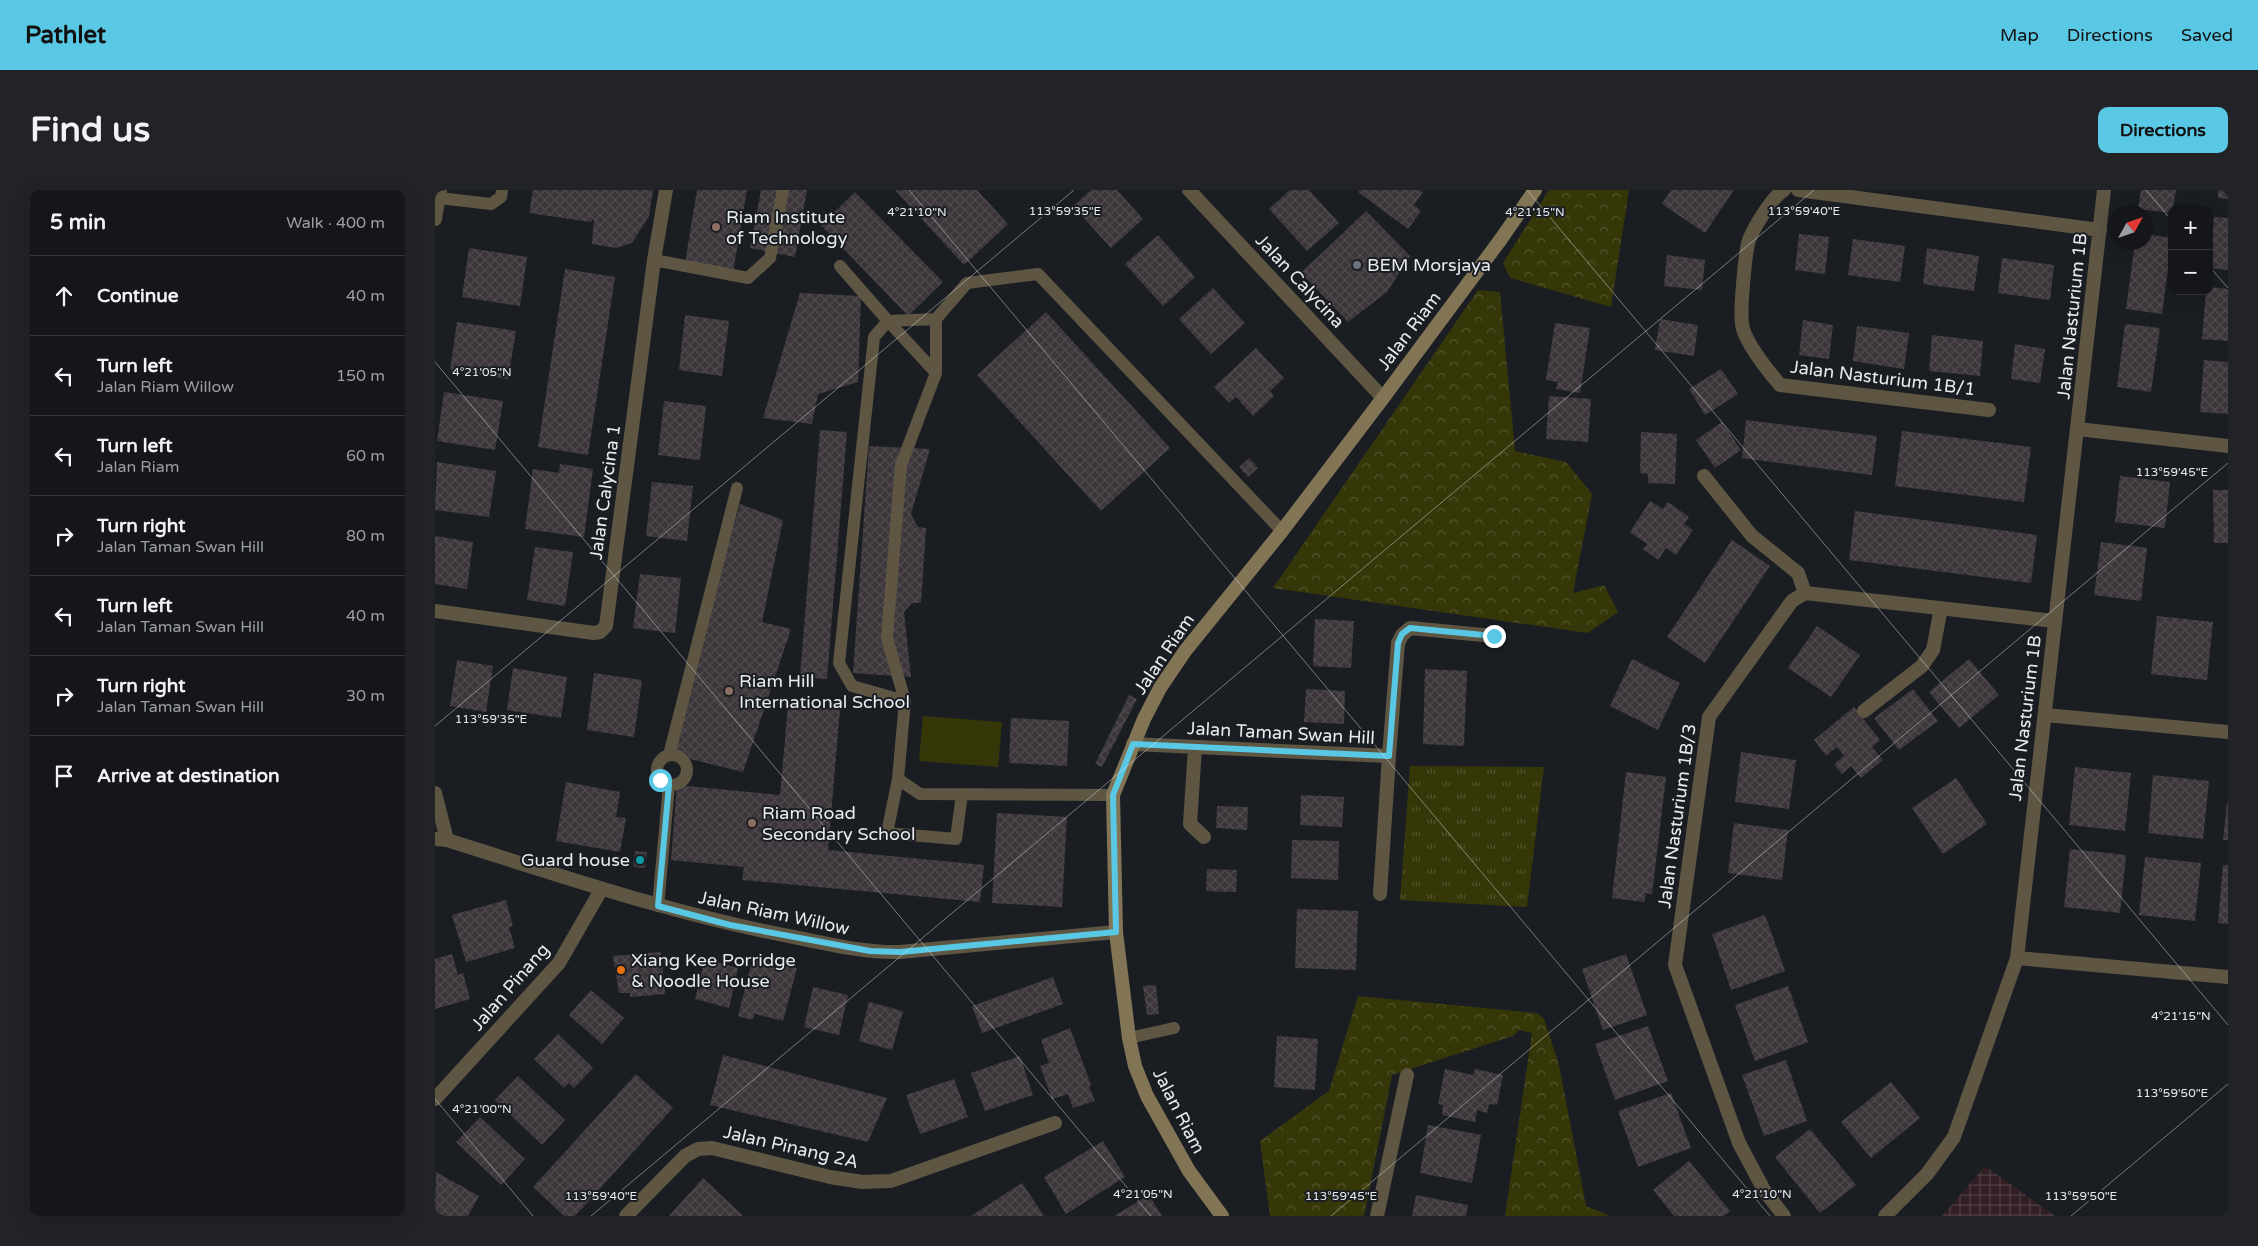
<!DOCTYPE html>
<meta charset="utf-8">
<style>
body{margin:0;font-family:"Varela Round",sans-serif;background:#212327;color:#f1f3f6}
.controls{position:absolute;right:15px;top:15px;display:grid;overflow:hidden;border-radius:10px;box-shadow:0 5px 20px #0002}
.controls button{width:45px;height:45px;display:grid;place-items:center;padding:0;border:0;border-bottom:1px solid #333539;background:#14161a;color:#f1f3f6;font:25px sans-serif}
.compass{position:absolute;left:1673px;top:15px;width:45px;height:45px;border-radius:50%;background:#14161a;box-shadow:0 5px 20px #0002;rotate:50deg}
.stop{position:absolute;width:15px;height:15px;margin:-11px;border:4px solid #59c8e4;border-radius:50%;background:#fff}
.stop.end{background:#59c8e4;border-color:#fff;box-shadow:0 1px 5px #0008}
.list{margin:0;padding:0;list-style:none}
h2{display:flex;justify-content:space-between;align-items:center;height:65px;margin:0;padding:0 20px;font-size:21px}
h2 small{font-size:16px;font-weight:400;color:#9d9fa2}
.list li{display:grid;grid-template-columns:32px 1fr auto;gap:15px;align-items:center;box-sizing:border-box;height:80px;padding:0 20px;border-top:1px solid #333539}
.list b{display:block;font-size:19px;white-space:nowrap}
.list p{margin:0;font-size:16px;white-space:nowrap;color:#9d9fa2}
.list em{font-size:16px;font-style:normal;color:#9d9fa2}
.icon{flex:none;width:28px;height:28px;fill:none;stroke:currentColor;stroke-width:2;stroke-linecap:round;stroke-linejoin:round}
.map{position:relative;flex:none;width:1793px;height:1026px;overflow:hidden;border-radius:10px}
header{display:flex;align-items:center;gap:30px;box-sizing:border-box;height:70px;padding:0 25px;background:#59c8e4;color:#111}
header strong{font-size:24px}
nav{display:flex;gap:28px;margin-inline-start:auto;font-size:18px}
.intro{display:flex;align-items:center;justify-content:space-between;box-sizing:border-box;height:120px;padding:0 30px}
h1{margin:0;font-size:35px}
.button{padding:12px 22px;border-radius:10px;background:#59c8e4;color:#111;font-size:18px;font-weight:700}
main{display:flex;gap:30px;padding:0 30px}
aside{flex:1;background:#14161a;border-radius:10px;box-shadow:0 5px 20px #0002}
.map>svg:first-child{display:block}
.industrial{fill:url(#industrial-grid)}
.grass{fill:url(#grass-tufts)}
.forest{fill:url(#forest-crowns)}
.park{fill:#363708}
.building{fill:url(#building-cross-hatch)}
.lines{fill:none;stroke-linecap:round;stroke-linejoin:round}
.service{stroke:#5e5643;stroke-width:12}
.minor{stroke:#5e5643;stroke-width:14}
.tertiary{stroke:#5e5643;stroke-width:14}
.secondary{stroke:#827556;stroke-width:14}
.route{stroke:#59c8e4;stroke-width:6}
.ticks{fill:none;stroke:#e7eaee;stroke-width:1;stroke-opacity:0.45}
.education-dot{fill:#8d6e63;stroke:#1a1e23;stroke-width:2}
.worship-dot{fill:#6b7280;stroke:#1a1e23;stroke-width:2}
.culture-dot{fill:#0f9aa8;stroke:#1a1e23;stroke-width:2}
.food-dot{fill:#e8710a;stroke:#1a1e23;stroke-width:2}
.labels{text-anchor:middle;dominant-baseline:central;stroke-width:4;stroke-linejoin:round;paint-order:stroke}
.poi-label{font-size:18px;fill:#e7eaee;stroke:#1a1e23;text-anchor:start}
.street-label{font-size:18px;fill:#e7eaee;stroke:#1a1e23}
.ticks-label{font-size:12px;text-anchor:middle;fill:#e7eaee;stroke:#1a1e23;stroke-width:4;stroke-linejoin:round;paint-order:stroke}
</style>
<header>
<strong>Pathlet</strong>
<nav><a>Map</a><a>Directions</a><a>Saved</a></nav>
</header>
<div class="intro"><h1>Find us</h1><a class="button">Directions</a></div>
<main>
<aside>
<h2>5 min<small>Walk · 400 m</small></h2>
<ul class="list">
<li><svg class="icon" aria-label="ahead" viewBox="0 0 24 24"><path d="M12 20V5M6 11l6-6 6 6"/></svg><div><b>Continue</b></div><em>40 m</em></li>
<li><svg class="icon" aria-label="left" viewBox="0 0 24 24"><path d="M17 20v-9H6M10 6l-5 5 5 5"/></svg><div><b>Turn left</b><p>Jalan Riam Willow</p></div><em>150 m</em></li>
<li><svg class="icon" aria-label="left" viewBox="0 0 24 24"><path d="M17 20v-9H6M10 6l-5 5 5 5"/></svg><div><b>Turn left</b><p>Jalan Riam</p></div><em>60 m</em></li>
<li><svg class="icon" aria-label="right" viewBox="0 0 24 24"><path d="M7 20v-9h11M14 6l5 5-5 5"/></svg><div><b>Turn right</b><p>Jalan Taman Swan Hill</p></div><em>80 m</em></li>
<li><svg class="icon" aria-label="left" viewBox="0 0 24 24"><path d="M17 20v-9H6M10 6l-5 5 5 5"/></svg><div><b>Turn left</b><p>Jalan Taman Swan Hill</p></div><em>40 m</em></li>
<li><svg class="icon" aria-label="right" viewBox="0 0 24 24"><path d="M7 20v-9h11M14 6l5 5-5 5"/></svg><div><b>Turn right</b><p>Jalan Taman Swan Hill</p></div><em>30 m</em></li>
<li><svg class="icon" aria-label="arrive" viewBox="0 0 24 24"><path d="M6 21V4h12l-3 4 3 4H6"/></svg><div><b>Arrive at destination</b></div></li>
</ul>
</aside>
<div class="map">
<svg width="1793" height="1026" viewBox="0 0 1793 1026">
<defs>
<pattern id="industrial-grid" width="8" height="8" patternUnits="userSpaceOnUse" patternTransform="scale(1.25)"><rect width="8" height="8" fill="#311f24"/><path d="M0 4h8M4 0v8" fill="none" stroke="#4f4044"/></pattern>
<pattern id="grass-tufts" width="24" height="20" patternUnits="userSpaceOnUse" patternTransform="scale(1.25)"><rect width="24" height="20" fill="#363708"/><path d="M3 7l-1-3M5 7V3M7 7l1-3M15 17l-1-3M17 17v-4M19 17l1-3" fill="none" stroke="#53542c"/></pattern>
<pattern id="forest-crowns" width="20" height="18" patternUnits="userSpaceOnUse" patternTransform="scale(1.25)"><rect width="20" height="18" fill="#363708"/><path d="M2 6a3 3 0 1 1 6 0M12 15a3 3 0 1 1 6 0" fill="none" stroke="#53542c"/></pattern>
<pattern id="building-cross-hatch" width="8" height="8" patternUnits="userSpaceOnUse" patternTransform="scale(1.25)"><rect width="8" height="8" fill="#3c363b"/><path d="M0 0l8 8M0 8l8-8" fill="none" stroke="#4f4a4e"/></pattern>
</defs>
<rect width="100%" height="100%" fill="#1a1e23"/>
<!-- industrial -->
<path class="industrial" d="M 1550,976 L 1620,1026 L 1507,1026 Z"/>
<!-- grass -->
<path class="grass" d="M 975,576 L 1109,577 L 1092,717 L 965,710 Z"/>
<!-- forest -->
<path class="forest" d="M 1114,0 L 1194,0 L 1176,117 L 1075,88 L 1068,73 Z
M 1043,100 L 1065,102 L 1080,261 L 1131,272 L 1157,304 L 1138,403 L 1169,395 L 1183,422 L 1153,443 L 838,398 Z
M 923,806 L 1102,823 L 1109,829 L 1124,875 L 1151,1016 L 1175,1026 L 1070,1026 L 1097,843 L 1084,840 L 1078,846 L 957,885 L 929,1026 L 835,1026 L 825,951 L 894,901 Z"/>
<!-- park -->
<path class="park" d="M 488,526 L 567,532 L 563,577 L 484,571 Z"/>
<!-- building -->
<path class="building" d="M 98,0 L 218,0 L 214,26 L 197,53 L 181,58 L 157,54 L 159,29 L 155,32 L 94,23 Z
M 262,0 L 312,0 L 298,82 L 250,73 Z
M 326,0 L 372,0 L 360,67 L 315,58 Z
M 460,0 L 542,0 L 573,34 L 529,75 Z
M 656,0 L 682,0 L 708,29 L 676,58 L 638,16 Z
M 855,0 L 874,0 L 904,33 L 872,61 L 834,19 Z
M 924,0 L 985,0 L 988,2 L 979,15 L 986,21 L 973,39 L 923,2 Z
M 1236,0 L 1299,0 L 1270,43 L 1227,14 Z
M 1706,0 L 1741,0 L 1737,23 L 1703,19 Z
M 1783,0 L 1793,0 L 1793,9 L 1783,8 Z
M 420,2 L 508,92 L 473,126 L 386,35 Z
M 931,21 L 975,66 L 952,102 L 913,132 L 866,83 Z
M 1779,27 L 1793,28 L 1793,80 L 1774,78 Z
M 1364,44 L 1394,47 L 1390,84 L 1360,80 Z
M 1710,44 L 1737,48 L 1727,124 L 1691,119 L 1700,52 L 1710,52 Z
M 723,45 L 760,87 L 728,116 L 690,74 Z
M 1418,49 L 1470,56 L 1465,92 L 1413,85 Z
M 34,58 L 92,67 L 85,116 L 27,107 Z
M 1492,58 L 1544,66 L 1539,101 L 1488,94 Z
M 1232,65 L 1270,70 L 1267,100 L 1229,96 Z
M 1567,68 L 1619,75 L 1615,110 L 1563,103 Z
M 130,79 L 180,87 L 153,265 L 103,257 Z
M 1774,97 L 1793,99 L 1793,151 L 1767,149 L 1771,101 L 1774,101 Z
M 778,98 L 810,133 L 776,164 L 744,129 Z
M 365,103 L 426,106 L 423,192 L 383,204 L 377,234 L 328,228 Z
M 611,122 L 735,258 L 666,321 L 542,185 Z
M 250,125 L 294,131 L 287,186 L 244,180 Z
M 1225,129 L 1263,135 L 1259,166 L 1220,160 Z
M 1368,130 L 1398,135 L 1394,169 L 1364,165 Z
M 22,132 L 81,141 L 73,189 L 15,180 Z
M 1120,133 L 1155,138 L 1145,203 L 1121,199 L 1123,192 L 1111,190 Z
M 1690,134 L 1725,138 L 1716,202 L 1682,197 Z
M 1422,136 L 1474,143 L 1469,179 L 1418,171 Z
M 1497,145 L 1548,151 L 1545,186 L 1494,181 Z
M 1580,154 L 1610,159 L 1605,193 L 1576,189 Z
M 821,158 L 849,188 L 835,201 L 839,206 L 818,226 L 801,207 L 794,213 L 779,197 Z
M 1769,170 L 1793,172 L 1793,224 L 1765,222 Z
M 1286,179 L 1303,204 L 1270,225 L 1254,199 Z
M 9,202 L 68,211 L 60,260 L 2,251 Z
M 1114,206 L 1156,209 L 1153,252 L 1111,249 Z
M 229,211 L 271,216 L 265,270 L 223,265 Z
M 1311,230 L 1442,246 L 1437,285 L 1307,268 Z
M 1287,232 L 1306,260 L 1280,278 L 1261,250 Z
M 385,240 L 412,242 L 392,489 L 365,487 Z
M 1467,241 L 1596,257 L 1589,312 L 1460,296 Z
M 1206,242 L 1242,244 L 1240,294 L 1213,293 L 1213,284 L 1205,283 Z
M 434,256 L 495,259 L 476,324 L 483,337 L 491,338 L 486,413 L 477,413 L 469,422 L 476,487 L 418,483 Z
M 814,268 L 823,278 L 813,287 L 804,277 Z
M 2,272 L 61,281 L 54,327 L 0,320 Z
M 125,274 L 158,279 L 149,347 L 90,339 L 98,279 L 124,283 Z
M 1685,286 L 1735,292 L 1730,338 L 1680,332 Z
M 217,292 L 258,296 L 252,351 L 211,346 Z
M 1778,300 L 1793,300 L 1793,353 L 1779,353 Z
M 1215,311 L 1228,319 L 1233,312 L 1254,327 L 1249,334 L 1258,340 L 1241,365 L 1231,358 L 1223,370 L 1208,359 L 1212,354 L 1195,342 Z
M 305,314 L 348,330 L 327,432 L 356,439 L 308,582 L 235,564 Z
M 1420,321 L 1602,345 L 1596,393 L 1414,370 Z
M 0,346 L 38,352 L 32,399 L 0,394 Z
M 1297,350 L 1335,376 L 1270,473 L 1232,447 Z
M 1666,352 L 1712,358 L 1706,411 L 1659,405 Z
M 100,357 L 138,362 L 130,416 L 92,410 Z
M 205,384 L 246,388 L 240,443 L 198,438 Z
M 1722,426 L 1778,432 L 1772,490 L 1716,484 Z
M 880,429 L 919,431 L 916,478 L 878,476 Z
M 1382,436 L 1425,465 L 1396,507 L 1353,478 Z
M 1197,469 L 1245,493 L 1223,540 L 1175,516 Z
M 1534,469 L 1564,505 L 1524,538 L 1494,502 Z
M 22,470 L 58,476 L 51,522 L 15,516 Z
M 78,478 L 132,487 L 126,528 L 72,520 Z
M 990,479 L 1032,481 L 1029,556 L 988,554 Z
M 159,483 L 207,490 L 199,547 L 152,540 Z
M 871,499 L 910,501 L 909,534 L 869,532 Z
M 1478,499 L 1503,531 L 1464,560 L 1439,528 Z
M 694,505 L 702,509 L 667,577 L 660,574 Z
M 353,516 L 405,520 L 393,660 L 549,675 L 545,712 L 307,690 L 309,677 L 236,670 L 242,595 L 345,605 Z
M 1419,517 L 1445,550 L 1437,557 L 1448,570 L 1426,588 L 1416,576 L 1407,584 L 1399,574 L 1409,566 L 1402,557 L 1391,566 L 1379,550 Z
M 576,528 L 634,531 L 632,576 L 574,573 Z
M 1306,562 L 1361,570 L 1354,619 L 1300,612 Z
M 1640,577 L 1696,583 L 1690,641 L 1634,635 Z
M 1191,582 L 1231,587 L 1217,704 L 1211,703 L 1209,712 L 1177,708 Z
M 1718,585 L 1774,591 L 1768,649 L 1713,643 Z
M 1521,588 L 1552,634 L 1508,664 L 1477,618 Z
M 131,592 L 185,602 L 181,627 L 191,628 L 185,662 L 121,651 Z
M 866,605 L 909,607 L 907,637 L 865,635 Z
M 1792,613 L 1793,613 L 1793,650 L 1788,650 Z
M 782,616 L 813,617 L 812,640 L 781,638 Z
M 562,623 L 632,627 L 627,717 L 557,713 Z
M 1299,633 L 1353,640 L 1347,690 L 1293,683 Z
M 857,650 L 904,651 L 903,690 L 856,688 Z
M 1635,659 L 1691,665 L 1685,723 L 1629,717 Z
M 200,661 L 212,662 L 210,678 L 198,677 Z
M 1710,667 L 1766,673 L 1760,731 L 1704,725 Z
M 1788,675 L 1793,675 L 1793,734 L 1783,733 Z
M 772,679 L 802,680 L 801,702 L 771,701 Z
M 71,710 L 78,736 L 74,737 L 80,758 L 31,772 L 17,725 Z
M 862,719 L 923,721 L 921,780 L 860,778 Z
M 1330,725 L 1350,781 L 1296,800 L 1277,744 Z
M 226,762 L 230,804 L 195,807 L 195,803 L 184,803 L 178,766 Z
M 17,764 L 23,785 L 28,783 L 35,809 L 0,819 L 0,769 Z
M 1191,764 L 1212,825 L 1168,840 L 1147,779 Z
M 318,767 L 362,778 L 348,831 L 320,824 L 317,830 L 303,826 Z
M 270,769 L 303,778 L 294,818 L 260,809 Z
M 618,787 L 628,814 L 547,843 L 537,816 Z
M 721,795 L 724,824 L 712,825 L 708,796 Z
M 1353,796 L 1373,852 L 1320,871 L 1300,815 Z
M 378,797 L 413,805 L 404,845 L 369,837 Z
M 156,800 L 189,828 L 167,854 L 134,825 Z
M 434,812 L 468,821 L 457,860 L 424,851 Z
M 1213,836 L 1233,891 L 1180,910 L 1160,854 Z
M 635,838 L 656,895 L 654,896 L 660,911 L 638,918 L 633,904 L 617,909 L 605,876 L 614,873 L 606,850 Z
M 123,844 L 158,878 L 139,898 L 134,893 L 129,898 L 99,869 Z
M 842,846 L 883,849 L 880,900 L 839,897 Z
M 288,865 L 452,908 L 433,952 L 275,915 Z
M 585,866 L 598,905 L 550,921 L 536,883 Z
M 1351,870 L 1372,931 L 1329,946 L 1307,885 Z
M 1010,879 L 1038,885 L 1040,879 L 1068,885 L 1062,915 L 1054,914 L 1052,923 L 1042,920 L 1040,932 L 1007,925 L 1008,915 L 1003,914 Z
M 201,884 L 238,918 L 140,1026 L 129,1026 L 98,997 Z
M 83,886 L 130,930 L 107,955 L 60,910 Z
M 519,889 L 533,927 L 485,944 L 471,905 Z
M 1456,892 L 1485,928 L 1436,968 L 1406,932 Z
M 1236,903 L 1256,958 L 1203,977 L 1183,921 Z
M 45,927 L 90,969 L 66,995 L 21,952 Z
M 993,935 L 1046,945 L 1037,993 L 985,983 Z
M 1375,939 L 1421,995 L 1385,1023 L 1340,967 Z
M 668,951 L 690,987 L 631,1024 L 609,987 Z
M 1254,971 L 1295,1021 L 1289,1026 L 1239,1026 L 1218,1000 Z
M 1,982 L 44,1006 L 33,1026 L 8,1026 L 0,1021 Z
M 268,988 L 308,1026 L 234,1026 Z
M 587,993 L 609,1026 L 536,1026 Z
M 714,1005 L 727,1026 L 679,1026 Z
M 981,1005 L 1033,1015 L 1031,1026 L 977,1026 Z"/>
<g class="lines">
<!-- service -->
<path class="service" d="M 4,8 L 56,14 L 66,7 L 67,0
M 219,70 L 313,88 L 335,68 L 348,0
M 405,76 L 453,131 L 439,147 L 404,473 L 417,496 L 470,511
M 501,129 L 453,131 L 501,183 L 501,129 L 532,93 L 603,84 L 847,341
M 501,183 L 466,275 L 452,448 L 470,511 L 463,589 L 485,604 L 678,605
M222 580a15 15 0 1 1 30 0a15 15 0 1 1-30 0Z
M 234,565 L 302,298
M 463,589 L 452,643 L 521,649 L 527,604
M 223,716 L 234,595
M 694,848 L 739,838"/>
<!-- minor -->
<path class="minor" d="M 754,0 L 948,208
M 1349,0 C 1338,6 1319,37 1314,50 C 1310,63 1305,119 1307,134 C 1309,151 1334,182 1345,195 L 1554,220
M 1363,0 L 1665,40
M 0,29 L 5,0
M 1643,239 L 1793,256
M 1269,286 L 1317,346 L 1363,383 L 1370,403
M 0,421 L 159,443 L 165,442 L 171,436 L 219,70 L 231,0
M 1429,521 L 1487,476 L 1498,460 L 1506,418
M 1610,525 L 1793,542
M 698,554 L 954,566 L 963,453 L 967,445 L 975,438 L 1059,446
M 760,557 L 755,634 L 769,647
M 0,603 L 12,650
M 945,704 L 954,566
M 1582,768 L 1793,787
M 0,909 L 124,773 L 166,700
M 191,1026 L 250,966 L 263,959 L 277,958 L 395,987 L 427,992 L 456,991 L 620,933
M 942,1026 L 972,885
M 1349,1026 L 1329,1000 L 1304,953 L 1240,775 L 1274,527 L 1357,411 L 1370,403 L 1620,431
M 1450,1026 L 1492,984 L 1519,947 L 1582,768 L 1669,0"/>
<!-- tertiary -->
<path class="tertiary" d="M 0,649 L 12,650 C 127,686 240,725 359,747 C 394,754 429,763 465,762 L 681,742"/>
<!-- secondary -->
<path class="secondary" d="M 787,1026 L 754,981 L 712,906 L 700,876 L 694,848 L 681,742 L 678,605 L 709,529 L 725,498 L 750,461 L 847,341 L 948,208 L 1066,49 L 1100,0"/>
</g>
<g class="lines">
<!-- route -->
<path class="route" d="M 225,590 L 234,595 L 223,716 L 295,735 L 435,761 L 465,762 L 681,742 L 678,605 L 698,554 L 954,566 L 963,453 L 967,444 L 975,438 L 1059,446"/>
</g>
<!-- ticks -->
<path class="ticks" d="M 474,0 L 1335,1026M 1092,0 L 1793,835M 1711,0 L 1737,31M 1774,76 L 1793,98M 0,172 L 716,1026M 0,536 L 639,0M 0,909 L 98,1026M 156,1026 L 1379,0M 896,1026 L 1793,273M 1636,1026 L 1793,894"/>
<!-- markers -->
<g class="education-dot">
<circle cx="281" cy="37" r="5"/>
<circle cx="294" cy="501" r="5"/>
<circle cx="317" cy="633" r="5"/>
</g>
<circle class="worship-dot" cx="922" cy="75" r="5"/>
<circle class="culture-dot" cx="205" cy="670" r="5"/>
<circle class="food-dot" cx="186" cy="780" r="5"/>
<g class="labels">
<!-- poi labels -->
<g class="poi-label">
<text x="291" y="27">Riam Institute<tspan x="291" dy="21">of Technology</tspan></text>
<text x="932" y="75">BEM Morsjaya</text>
<text x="304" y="491">Riam Hill<tspan x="304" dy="21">International School</tspan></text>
<text x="327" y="623">Riam Road<tspan x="327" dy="21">Secondary School</tspan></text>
<text x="195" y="670" text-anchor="end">Guard house</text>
<text x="196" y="770">Xiang Kee Porridge<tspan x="196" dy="21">&amp; Noodle House</tspan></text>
</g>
<!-- street labels -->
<g class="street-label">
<text transform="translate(865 91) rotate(47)">Jalan Calycina</text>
<text transform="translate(1637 126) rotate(-84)">Jalan Nasturium 1B</text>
<text transform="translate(974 141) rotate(-53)">Jalan Riam</text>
<text transform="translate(1448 188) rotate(7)">Jalan Nasturium 1B/1</text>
<text transform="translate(170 302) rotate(-82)">Jalan Calycina 1</text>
<text transform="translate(729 464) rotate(-56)">Jalan Riam</text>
<text transform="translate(1590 528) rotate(-83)">Jalan Nasturium 1B</text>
<text transform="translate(846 543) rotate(3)">Jalan Taman Swan Hill</text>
<text transform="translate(1242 626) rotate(-82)">Jalan Nasturium 1B/3</text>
<text transform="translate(339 723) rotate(12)">Jalan Riam Willow</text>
<text transform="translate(75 797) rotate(-49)">Jalan Pinang</text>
<text transform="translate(744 921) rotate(63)">Jalan Riam</text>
<text transform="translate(356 957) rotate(13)">Jalan Pinang 2A</text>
</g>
</g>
<g class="ticks-label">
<text x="630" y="25">113°59'35"E</text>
<text x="1369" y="25">113°59'40"E</text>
<text x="482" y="26">4°21'10"N</text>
<text x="1100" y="26">4°21'15"N</text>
<text x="47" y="186">4°21'05"N</text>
<text x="1737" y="286">113°59'45"E</text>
<text x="56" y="533">113°59'35"E</text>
<text x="1746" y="830">4°21'15"N</text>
<text x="1737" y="907">113°59'50"E</text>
<text x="47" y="923">4°21'00"N</text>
<text x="708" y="1008">4°21'05"N</text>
<text x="1327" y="1008">4°21'10"N</text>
<text x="166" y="1010">113°59'40"E</text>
<text x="906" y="1010">113°59'45"E</text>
<text x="1646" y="1010">113°59'50"E</text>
</g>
</svg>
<div class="controls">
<button>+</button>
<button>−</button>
</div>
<svg class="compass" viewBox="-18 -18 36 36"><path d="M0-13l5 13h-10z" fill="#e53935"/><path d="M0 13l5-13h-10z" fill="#9d9fa2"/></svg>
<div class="stop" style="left:225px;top:590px"></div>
<div class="stop end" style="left:1059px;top:446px"></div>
</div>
</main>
